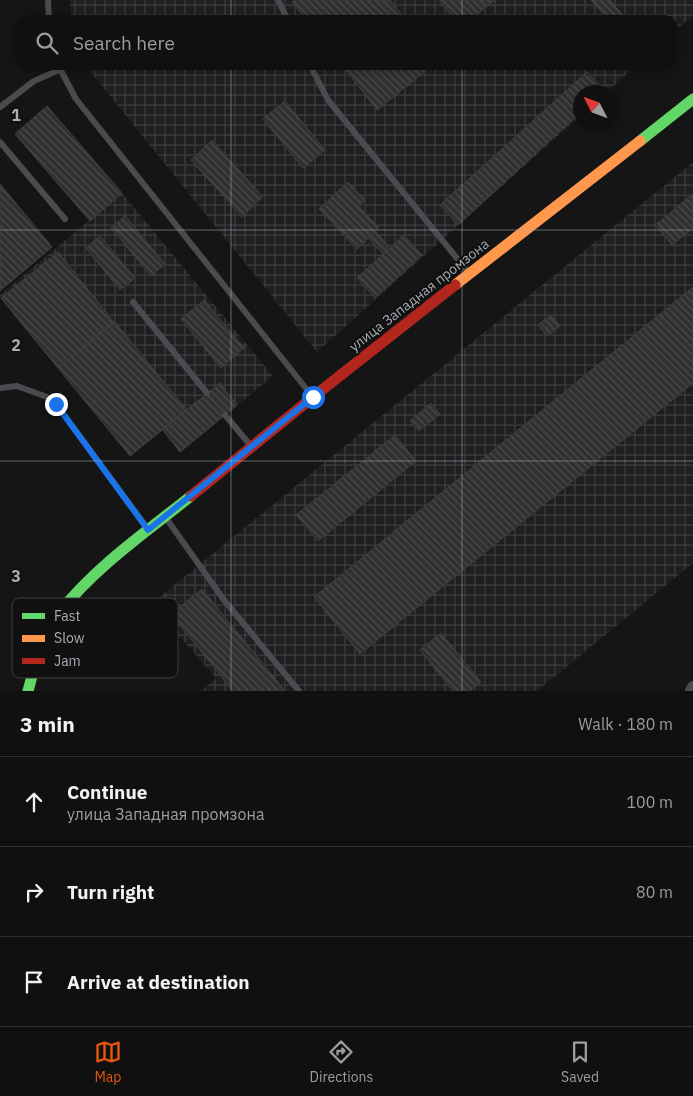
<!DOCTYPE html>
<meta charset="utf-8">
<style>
body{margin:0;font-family:"IBM Plex Sans",sans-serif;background:#191919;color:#f1f3f6}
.compass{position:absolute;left:573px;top:85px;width:45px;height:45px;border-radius:50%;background:#101010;box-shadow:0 2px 8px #0003;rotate:312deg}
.stop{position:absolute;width:15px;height:15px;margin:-11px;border:4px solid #1a73e8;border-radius:50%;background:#fff}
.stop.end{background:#1a73e8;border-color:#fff;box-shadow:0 1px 5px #0008}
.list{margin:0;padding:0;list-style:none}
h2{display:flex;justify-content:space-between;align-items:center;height:65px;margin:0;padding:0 20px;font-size:21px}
h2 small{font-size:16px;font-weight:400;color:#9c9d9f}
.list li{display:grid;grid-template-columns:32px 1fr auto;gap:15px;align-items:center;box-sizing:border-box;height:90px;padding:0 20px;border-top:1px solid #303030}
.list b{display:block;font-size:19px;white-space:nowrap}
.list p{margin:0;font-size:16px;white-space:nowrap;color:#9c9d9f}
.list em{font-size:16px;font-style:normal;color:#9c9d9f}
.icon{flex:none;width:28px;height:28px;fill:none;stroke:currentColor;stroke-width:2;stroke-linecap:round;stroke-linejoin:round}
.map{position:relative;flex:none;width:693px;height:691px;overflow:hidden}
.search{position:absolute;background:#101010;box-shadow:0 2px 8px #0003;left:15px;right:15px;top:15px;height:55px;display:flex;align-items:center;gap:12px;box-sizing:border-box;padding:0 18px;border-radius:15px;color:#9c9d9f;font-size:19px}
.sheet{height:335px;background:#101010}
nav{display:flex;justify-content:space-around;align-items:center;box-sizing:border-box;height:70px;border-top:1px solid #303030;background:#101010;font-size:14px;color:#9c9d9f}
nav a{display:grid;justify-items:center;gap:2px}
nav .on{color:#ea580c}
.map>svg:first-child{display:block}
.industrial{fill:url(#industrial-grid)}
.building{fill:url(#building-back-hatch);stroke:#3e3f42}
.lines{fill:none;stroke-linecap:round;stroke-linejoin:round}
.lane{stroke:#4a4b4e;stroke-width:6}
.street{stroke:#4a4b4e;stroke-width:12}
.fast{stroke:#63d668;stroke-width:11}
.slow{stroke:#ff974d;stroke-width:11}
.jam{stroke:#b3261e;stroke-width:11}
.route{stroke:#1a73e8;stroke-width:6}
.grid{fill:none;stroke:#a8adb5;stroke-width:1;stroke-opacity:0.55}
.labels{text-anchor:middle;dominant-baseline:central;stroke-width:4.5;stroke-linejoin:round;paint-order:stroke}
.street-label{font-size:14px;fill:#a8adb5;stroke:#101011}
.key{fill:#101011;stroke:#3e3f42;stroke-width:1}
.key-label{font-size:14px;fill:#a8adb5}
.grid-label{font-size:16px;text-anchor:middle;font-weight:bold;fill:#a8adb5;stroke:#101011;stroke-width:4.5;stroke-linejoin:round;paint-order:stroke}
</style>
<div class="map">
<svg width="693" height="691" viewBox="0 0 693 691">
<defs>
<pattern id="industrial-grid" width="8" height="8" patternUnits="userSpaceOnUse" patternTransform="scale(1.25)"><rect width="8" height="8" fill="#1f1f21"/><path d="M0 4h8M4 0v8" fill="none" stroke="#3d3d3f"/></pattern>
<pattern id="building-back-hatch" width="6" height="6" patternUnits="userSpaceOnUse" patternTransform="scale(1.25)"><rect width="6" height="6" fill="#303031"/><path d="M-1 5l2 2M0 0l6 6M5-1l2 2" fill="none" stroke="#4b4b4d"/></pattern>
</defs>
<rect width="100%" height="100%" fill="#151516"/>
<!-- industrial -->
<path class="industrial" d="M 70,0 L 693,0 L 693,15 L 673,33 L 673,20 L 71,20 Z
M 85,65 L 637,65 L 607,92 L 580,92 L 580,116 L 317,352 Z
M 693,162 L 693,563 L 537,691 L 201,691 L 216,678 L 151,604 Z
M 122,193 L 273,376 L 180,452 L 162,430 L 130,456 L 0,298 L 0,295 Z"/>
<!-- building -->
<path class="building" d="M 295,0 L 390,0 L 406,20 L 306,20 L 292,2 Z
M 439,0 L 495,0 L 470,20 L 455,20 Z
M 591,0 L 610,0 L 622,14 L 616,20 L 608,20 Z
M 342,65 L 433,65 L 377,110 Z
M 587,72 L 605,91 L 580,92 L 580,113 L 458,225 L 440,205 Z
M 285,101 L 325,150 L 303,168 L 263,119 Z
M 47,106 L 122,193 L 90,221 L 15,134 Z
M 212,140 L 263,197 L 242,217 L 191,160 Z
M 348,182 L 365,200 L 359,206 L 379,228 L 375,231 L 390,248 L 383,254 L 368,238 L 357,249 L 319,209 Z
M 0,184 L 52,247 L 0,291 Z
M 693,194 L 693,228 L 672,245 L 655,225 Z
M 125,216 L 165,264 L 151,276 L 111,228 Z
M 404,235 L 422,255 L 375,298 L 357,278 Z
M 100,236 L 135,278 L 120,290 L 86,248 Z
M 58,252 L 114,322 L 58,368 L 1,298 Z
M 693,287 L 693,383 L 360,654 L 314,597 Z
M 204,300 L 244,348 L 221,368 L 181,319 Z
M 551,315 L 560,326 L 547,336 L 538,325 Z
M 114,321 L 187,410 L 130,456 L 58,368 Z
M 220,383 L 237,405 L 213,425 L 195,403 Z
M 195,403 L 213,425 L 180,452 L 162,429 Z
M 431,403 L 440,414 L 419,431 L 410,421 Z
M 395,435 L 416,461 L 318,541 L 296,515 Z
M 202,589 L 285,691 L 233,691 L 171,614 Z
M 441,633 L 481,682 L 470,691 L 453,691 L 420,650 Z"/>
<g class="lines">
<!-- lane -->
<path class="lane" d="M 48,0 L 49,20
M 278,0 L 288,20
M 58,65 L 76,99 L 312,396
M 310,65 L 328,100 L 469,273
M 0,107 L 34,81 L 59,70
M 0,142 L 65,219
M 133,302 L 207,393
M 0,388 L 17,386 L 47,397 L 56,404 L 148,529
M 225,415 L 251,446
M 166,518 L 224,600 L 299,691"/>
<!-- street -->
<path class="street" d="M 691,691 L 693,687"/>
<!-- fast -->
<path class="fast" d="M 640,141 L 693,99
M 28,691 C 35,665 42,635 59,613 C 95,567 146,532 191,496"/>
<!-- slow -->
<path class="slow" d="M 455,285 L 640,141"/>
<!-- jam -->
<path class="jam" d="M 191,496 L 313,397 L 455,285"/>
</g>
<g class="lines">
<!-- route -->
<path class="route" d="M 56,404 L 148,530 L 313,397"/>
</g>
<!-- grid -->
<path class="grid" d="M 231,0 L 231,20M 462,0 L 462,20M 231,65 L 231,691M 462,65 L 462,691M 0,230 L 693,230M 0,461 L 693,461"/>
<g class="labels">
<!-- street labels -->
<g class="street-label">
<text transform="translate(419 295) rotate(-38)">улица Западная промзона</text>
</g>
</g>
<!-- legend -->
<rect x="12" y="598" width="166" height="80" rx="8" class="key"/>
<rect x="22" y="613" width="23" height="6" fill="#63d668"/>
<rect x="22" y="635" width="23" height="7" fill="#ff974d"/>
<rect x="22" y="658" width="23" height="6" fill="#b3261e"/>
<g class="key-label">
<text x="54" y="621">Fast</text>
<text x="54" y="643">Slow</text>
<text x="54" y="666">Jam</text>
</g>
<g class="grid-label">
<text x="16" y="121">1</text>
<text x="16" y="351">2</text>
<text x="16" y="582">3</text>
</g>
</svg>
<svg class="compass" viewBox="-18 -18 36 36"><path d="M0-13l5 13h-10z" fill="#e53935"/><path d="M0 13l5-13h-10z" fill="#9c9d9f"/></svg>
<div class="stop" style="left:313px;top:397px"></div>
<div class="stop end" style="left:56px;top:404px"></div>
<div class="search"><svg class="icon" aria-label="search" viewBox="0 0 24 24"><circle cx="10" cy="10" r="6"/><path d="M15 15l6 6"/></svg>Search here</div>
</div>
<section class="sheet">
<h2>3 min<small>Walk · 180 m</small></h2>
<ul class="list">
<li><svg class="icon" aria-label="ahead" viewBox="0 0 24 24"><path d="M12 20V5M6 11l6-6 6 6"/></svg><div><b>Continue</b><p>улица Западная промзона</p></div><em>100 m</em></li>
<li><svg class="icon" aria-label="right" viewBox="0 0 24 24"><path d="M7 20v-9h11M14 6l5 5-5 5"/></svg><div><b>Turn right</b></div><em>80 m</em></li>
<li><svg class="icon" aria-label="arrive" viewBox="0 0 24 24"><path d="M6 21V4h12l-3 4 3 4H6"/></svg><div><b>Arrive at destination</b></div></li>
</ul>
</section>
<nav>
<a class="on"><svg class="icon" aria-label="map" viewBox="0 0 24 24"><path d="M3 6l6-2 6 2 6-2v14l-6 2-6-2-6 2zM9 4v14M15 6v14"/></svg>Map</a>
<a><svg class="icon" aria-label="directions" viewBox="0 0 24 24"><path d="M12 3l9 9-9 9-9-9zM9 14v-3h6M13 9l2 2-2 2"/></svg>Directions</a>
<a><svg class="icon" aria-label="saved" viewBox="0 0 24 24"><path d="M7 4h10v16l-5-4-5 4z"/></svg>Saved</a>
</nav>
